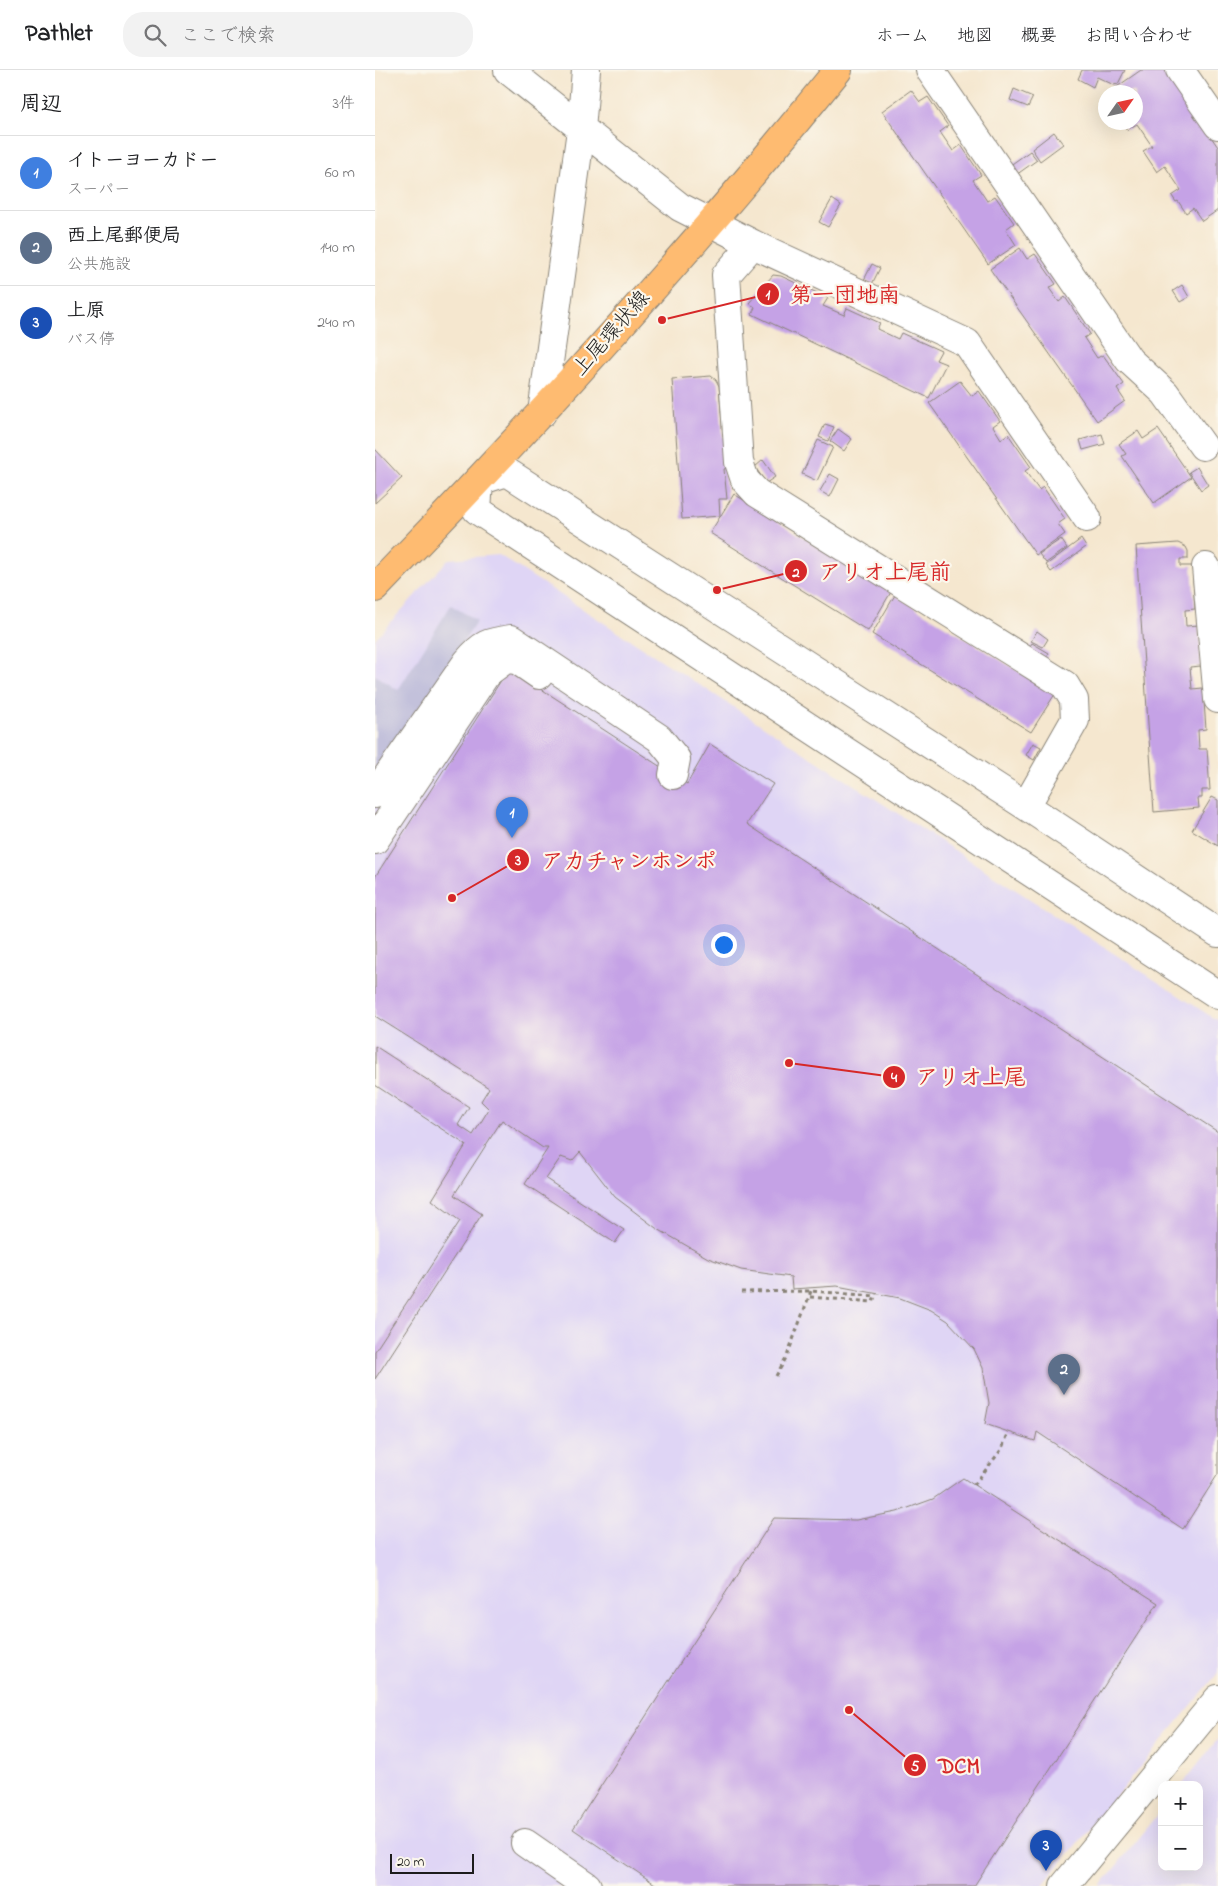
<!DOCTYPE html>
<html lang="ja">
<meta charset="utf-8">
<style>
body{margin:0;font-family:"Indie Flower","Klee One",sans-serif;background:#f2f2f2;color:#202124}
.controls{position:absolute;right:15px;bottom:15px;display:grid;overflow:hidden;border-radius:10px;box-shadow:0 5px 20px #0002}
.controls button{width:45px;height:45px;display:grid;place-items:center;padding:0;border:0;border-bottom:1px solid #e0e0e0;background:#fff;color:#202124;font:25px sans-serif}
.compass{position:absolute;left:723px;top:15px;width:45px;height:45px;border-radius:50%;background:#fff;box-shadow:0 5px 20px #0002;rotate:56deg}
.scale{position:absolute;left:15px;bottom:12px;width:84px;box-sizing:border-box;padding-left:5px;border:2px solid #1c1c1c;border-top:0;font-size:14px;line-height:18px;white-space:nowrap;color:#1c1c1c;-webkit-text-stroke:4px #fbf7ec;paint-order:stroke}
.you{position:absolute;left:348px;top:874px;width:18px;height:18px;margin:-12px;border:4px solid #fff;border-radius:50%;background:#1a73e8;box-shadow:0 0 0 8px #1a73e833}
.badge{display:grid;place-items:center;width:32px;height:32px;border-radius:50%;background:#d1495b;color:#fff;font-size:16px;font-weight:700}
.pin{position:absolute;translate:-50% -41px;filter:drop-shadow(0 1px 2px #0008)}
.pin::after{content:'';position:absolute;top:26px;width:18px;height:15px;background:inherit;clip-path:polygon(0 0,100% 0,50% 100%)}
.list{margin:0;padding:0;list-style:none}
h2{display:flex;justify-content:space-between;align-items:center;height:65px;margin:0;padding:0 20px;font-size:21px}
h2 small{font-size:16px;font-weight:400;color:#757577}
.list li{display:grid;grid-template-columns:32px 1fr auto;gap:15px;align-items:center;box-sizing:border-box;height:75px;padding:0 20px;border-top:1px solid #e0e0e0}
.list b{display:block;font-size:19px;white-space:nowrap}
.list p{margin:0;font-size:16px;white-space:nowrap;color:#757577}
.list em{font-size:16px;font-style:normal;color:#757577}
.icon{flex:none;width:28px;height:28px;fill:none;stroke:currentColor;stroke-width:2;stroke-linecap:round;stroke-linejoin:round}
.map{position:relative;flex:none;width:843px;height:1816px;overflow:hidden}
header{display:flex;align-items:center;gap:30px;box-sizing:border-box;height:70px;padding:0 25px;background:#fff;border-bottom:1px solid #e0e0e0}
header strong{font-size:24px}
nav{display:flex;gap:28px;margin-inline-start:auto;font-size:18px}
.search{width:350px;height:45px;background:#f2f2f2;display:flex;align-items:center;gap:12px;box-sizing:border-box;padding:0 18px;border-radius:20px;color:#757577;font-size:19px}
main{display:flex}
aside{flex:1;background:#fff}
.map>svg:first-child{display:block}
.built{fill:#dfd5f5}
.industrial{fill:#c3c1db}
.building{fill:#c5a2e6}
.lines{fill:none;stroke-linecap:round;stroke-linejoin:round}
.minor-casing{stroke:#888276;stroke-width:30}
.major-casing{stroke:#888276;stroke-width:30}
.path{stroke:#888276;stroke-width:3;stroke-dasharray:4 4;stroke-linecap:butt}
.minor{stroke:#fff;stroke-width:28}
.major{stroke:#febb71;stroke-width:28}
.labels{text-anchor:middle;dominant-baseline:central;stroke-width:4.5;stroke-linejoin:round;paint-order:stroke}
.street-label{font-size:21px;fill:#1c1c1c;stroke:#fbf7ec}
.leader{fill:none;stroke:#d62828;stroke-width:2}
.callout-dot{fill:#d62828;stroke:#fbf7ec;stroke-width:2}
.mark-label{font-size:15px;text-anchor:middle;font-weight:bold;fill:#fff}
.callout-label{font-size:22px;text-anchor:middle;font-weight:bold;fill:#d62828;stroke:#fbf7ec;stroke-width:4.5;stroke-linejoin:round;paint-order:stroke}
</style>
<header>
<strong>Pathlet</strong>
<div class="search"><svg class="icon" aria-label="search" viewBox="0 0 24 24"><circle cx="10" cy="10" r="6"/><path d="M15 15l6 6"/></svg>ここで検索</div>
<nav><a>ホーム</a><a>地図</a><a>概要</a><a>お問い合わせ</a></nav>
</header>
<main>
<aside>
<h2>周辺<small>3件</small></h2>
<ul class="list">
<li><span class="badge" style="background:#3f7fe0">1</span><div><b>イトーヨーカドー</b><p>スーパー</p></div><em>60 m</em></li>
<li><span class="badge" style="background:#5c6f8a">2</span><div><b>西上尾郵便局</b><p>公共施設</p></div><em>140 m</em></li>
<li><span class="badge" style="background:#1a4fb4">3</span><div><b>上原</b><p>バス停</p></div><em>240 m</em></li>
</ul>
</aside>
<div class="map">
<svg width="843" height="1816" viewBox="0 0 843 1816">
<rect width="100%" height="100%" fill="#fbf7ec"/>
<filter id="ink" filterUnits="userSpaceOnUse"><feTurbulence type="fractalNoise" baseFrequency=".02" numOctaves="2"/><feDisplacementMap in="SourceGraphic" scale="10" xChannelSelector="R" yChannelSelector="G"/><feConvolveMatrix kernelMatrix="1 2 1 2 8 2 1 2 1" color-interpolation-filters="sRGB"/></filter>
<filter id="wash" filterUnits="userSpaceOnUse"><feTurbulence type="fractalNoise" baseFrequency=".0096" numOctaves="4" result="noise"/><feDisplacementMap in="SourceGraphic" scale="20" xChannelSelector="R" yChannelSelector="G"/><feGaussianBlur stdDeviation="1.12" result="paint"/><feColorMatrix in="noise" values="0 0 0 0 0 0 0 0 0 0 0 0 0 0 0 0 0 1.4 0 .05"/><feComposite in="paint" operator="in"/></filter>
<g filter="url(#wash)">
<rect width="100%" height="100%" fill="#f5e7cf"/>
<!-- built -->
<path class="built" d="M 124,485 L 843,951 L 843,1603 L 667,1816 L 0,1816 L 0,569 L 74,489 Z
M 843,1669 L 843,1816 L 725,1816 L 787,1740 L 787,1797 L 824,1797 L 824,1715 L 807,1715 Z"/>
<!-- industrial -->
<path class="industrial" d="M 76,535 L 102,551 L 0,705 L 0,605 L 23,620 Z"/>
<g id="blocks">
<!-- building -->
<path class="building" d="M 707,0 L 750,0 L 743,14 L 739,15 L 722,7 L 718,17 L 703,9 Z
M 766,0 L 791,0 L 839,66 L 836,67 L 843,77 L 843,140 L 827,151 L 818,138 L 811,143 L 803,131 L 801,132 L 797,126 L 806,120 L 790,96 L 782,102 L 768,81 L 777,76 L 762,54 L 752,60 L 747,52 L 760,52 L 760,22 L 738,22 L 736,21 Z
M 639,19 L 658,27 L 653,37 L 635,30 Z
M 536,20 L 545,32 L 553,27 L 573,56 L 565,62 L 578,81 L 586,75 L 606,105 L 598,110 L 612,131 L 620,126 L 639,153 L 631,159 L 641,175 L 613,194 L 507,41 Z
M 679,62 L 688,74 L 665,91 L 657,79 Z
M 655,81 L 662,90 L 641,105 L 634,96 Z
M 457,129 L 466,135 L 453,157 L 444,152 Z
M 645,178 L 652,189 L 660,184 L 681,214 L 674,218 L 684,232 L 690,227 L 715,264 L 709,268 L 722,288 L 728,285 L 749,314 L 742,319 L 750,331 L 722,351 L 615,199 Z
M 497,194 L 505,198 L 497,214 L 489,210 Z
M 398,205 L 406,206 L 453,228 L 448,236 L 469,245 L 472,238 L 505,253 L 502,259 L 523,269 L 526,263 L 566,281 L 561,290 L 571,294 L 554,328 L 377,244 L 380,237 L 374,233 Z
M 807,215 L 814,227 L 805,232 L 798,221 Z
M 336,306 L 341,310 L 344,316 L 348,367 L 351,367 L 353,398 L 349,399 L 352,429 L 344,429 L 345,446 L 307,449 L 297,309 Z
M 585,311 L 597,326 L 604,321 L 625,351 L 618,356 L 626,369 L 633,364 L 656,397 L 650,401 L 664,420 L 668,417 L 690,449 L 683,454 L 690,464 L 661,485 L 554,333 Z
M 450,354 L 459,357 L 453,371 L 444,367 Z
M 463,359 L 477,369 L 469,381 L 455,371 Z
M 783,359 L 816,407 L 779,433 L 747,386 L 751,384 L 744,374 L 763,361 L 768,369 Z
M 727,364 L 730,374 L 708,380 L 705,370 Z
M 443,370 L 458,377 L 442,411 L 427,404 Z
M 0,379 L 27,408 L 0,433 Z
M 388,390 L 400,407 L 391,413 L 380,397 Z
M 822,397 L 833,415 L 826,420 L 814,402 Z
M 455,404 L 464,409 L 455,427 L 445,421 Z
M 359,424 L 516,522 L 493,561 L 335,463 Z
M 686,469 L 692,478 L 671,493 L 664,484 Z
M 706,469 L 711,477 L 676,502 L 671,495 Z
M 803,473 L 811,477 L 813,481 L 813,489 L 805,489 L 805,496 L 817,496 L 820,539 L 810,540 L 811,556 L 824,555 L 826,596 L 815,597 L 817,619 L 828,618 L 831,659 L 823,660 L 824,679 L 832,679 L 835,720 L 827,720 L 827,728 L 823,728 L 824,738 L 779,742 L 761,476 Z
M 520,525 L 680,624 L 656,662 L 497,564 Z
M 662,561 L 673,569 L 668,577 L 656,571 Z
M 657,573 L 674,583 L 668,593 L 651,582 Z
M 134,598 L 312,714 L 335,674 L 398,714 L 372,754 L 843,1062 L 843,1404 L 808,1459 L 662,1362 L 660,1371 L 610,1354 L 614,1333 L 608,1298 L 599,1279 L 573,1251 L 556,1240 L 525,1228 L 462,1216 L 417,1219 L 416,1207 L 366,1200 L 333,1188 L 281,1158 L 240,1127 L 205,1082 L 197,1091 L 186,1087 L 171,1109 L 249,1160 L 240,1173 L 150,1114 L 173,1078 L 168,1078 L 127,1050 L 79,1125 L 107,1144 L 0,1309 L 0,1281 L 85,1151 L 57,1130 L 91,1075 L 0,1015 L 0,976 L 94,1037 L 83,1055 L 98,1065 L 114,1039 L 106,1031 L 114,1018 L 0,946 L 0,807 Z
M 658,673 L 666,677 L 659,690 L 651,685 Z
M 837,727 L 843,730 L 843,776 L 817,760 Z
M 588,1408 L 783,1533 L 599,1816 L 283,1816 L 198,1759 L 399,1448 L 481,1450 L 522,1442 L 558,1429 Z"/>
</g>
</g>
<g filter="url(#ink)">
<use href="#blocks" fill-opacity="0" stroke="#888276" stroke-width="1"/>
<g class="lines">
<!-- minor casing -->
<g class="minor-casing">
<path id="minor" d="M 133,0 L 305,137 L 378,174 L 592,273 L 712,448
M 555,0 L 754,290 L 790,323 L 828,376
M 805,0 L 843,55
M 378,174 L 351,205 L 364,392 L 370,410 L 382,423 L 690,615 L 699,630 L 700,650 L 651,736
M 167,343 L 206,60 L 211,0
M 831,497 L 843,629
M 0,724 L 92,592 C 107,574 113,572 136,569 L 284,668 L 301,689 L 298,705
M 0,770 L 112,603 L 131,589 L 142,590 L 164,605
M 843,863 L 651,736 L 132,402 L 104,411 L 102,440 L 843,925
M 150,1773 L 212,1816
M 689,1816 L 843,1629"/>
</g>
<!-- major casing -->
<g class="major-casing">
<path id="major" d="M 0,518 C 161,352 318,180 463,0"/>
</g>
<!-- path -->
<path class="path" d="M 366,1222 L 436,1221 L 500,1226 L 501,1224
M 435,1227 L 498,1232 L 500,1226
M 401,1306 L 412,1286 L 436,1221
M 599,1415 L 626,1380 L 634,1362"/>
<!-- minor -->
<use href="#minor" class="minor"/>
<!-- major -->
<use href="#major" class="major"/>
</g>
</g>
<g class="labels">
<!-- street labels -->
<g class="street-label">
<text transform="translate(237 264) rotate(-49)">上尾環状線</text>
</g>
</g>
<!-- callouts -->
<path class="leader" d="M287 250L393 224M342 520L421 501M77 828L143 790M414 993L519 1007M474 1640L540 1695"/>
<g class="callout-dot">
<circle cx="287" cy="250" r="5"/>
<circle cx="342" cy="520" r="5"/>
<circle cx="77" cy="828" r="5"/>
<circle cx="414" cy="993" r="5"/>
<circle cx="474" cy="1640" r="5"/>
<circle cx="393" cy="224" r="12"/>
<circle cx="421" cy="501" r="12"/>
<circle cx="143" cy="790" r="12"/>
<circle cx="519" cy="1007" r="12"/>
<circle cx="540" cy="1695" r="12"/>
</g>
<g class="mark-label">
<text x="393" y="229">1</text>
<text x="421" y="507">2</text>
<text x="143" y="795">3</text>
<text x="519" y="1012">4</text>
<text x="540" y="1701">5</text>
</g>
<g class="callout-label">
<text x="470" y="232">第一団地南</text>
<text x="510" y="509">アリオ上尾前</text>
<text x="254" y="798">アカチャンホンポ</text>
<text x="596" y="1014">アリオ上尾</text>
<text x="584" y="1703">DCM</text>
</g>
</svg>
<div class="controls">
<button>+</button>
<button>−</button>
</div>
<svg class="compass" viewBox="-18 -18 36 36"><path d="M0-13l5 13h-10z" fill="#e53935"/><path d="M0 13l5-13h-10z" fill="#757577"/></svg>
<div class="scale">20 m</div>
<div class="you"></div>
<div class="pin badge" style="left:137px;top:768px;background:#3f7fe0">1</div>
<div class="pin badge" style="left:689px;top:1325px;background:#5c6f8a">2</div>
<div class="pin badge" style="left:671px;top:1801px;background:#1a4fb4">3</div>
</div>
</main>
